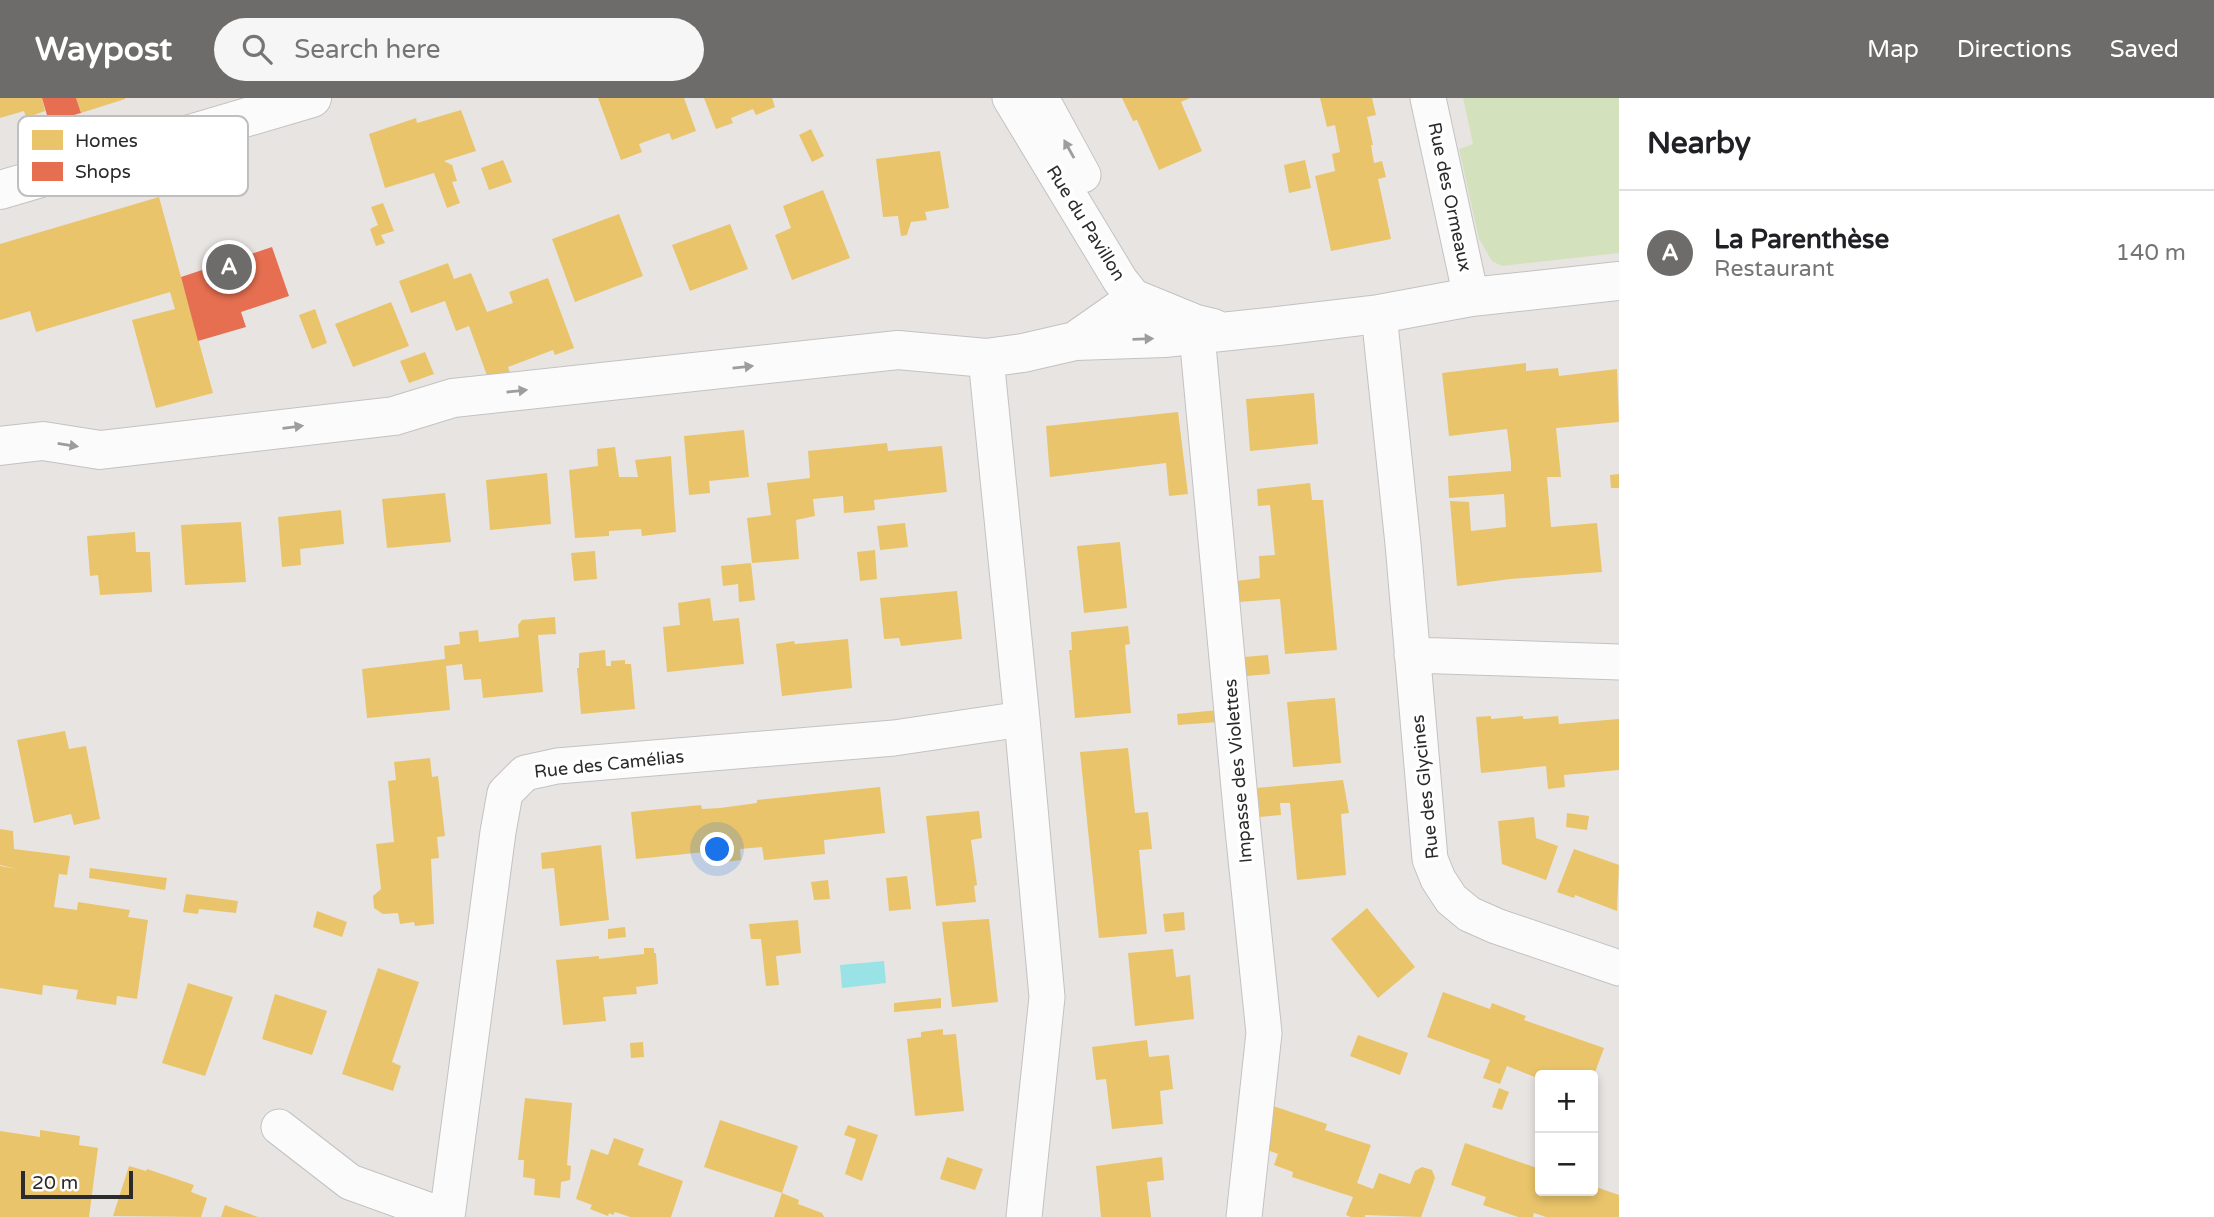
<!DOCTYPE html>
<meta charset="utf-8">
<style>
body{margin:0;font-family:"Varela Round",sans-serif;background:#f6f6f6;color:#202124}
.controls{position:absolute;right:21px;bottom:21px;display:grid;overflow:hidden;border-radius:7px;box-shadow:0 4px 10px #0003}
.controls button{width:63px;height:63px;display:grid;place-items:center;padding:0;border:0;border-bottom:2px solid #e0e0e0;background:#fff;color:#202124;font:35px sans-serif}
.scale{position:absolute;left:21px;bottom:18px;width:112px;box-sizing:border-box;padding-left:7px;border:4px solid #2b2b2b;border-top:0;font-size:19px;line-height:24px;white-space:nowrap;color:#2b2b2b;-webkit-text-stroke:5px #fff;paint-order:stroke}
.you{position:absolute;left:718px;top:752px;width:24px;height:24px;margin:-18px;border:5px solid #fff;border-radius:50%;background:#1a73e8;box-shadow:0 0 0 10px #1a73e833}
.badge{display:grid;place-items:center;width:46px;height:46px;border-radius:50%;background:#6d6c6b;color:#fff;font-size:23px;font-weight:700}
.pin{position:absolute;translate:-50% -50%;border:4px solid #fff;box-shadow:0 2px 7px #0006}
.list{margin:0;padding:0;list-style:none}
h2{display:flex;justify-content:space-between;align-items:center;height:91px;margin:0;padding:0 28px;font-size:30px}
h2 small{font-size:23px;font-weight:400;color:#757577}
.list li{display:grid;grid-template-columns:46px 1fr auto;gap:21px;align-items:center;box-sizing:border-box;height:126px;padding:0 28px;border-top:2px solid #e0e0e0}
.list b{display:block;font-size:26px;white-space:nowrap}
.list p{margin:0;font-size:23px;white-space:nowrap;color:#757577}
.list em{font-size:23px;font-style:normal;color:#757577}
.icon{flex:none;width:38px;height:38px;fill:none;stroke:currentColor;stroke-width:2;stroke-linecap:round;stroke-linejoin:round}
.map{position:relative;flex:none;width:1619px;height:1119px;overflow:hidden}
header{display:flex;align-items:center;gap:42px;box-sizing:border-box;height:98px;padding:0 35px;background:#6d6c6b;color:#fff}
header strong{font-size:33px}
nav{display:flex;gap:38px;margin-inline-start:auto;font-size:24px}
.search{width:490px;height:63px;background:#f6f6f6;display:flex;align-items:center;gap:18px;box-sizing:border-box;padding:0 24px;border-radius:38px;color:#757577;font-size:26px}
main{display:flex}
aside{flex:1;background:#fff}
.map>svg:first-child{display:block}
.green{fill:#d3e2bd}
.water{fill:#99e3e7}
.homes{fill:#e9c46a}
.shops{fill:#e76f51}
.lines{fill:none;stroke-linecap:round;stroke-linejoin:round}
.street-casing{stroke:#c3c2c3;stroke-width:37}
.secondary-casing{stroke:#c3c2c3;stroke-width:40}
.street{stroke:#fcfbfb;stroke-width:35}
.secondary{stroke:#fcfbfb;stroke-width:38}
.oneway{fill:#9e9d9d}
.labels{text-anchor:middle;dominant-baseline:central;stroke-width:7;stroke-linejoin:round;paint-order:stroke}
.street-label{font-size:18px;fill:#2b2b2b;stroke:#fff}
.key{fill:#fff;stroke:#bfbfbf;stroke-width:2}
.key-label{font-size:19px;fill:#2b2b2b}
</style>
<header>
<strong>Waypost</strong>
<div class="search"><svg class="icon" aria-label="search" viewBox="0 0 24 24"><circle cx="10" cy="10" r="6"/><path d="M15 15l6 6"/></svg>Search here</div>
<nav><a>Map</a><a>Directions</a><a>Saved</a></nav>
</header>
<main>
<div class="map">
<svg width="1619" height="1119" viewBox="0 0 1619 1119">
<rect width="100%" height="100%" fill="#e8e4e2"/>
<!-- green -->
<path class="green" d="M 1463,0 L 1619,0 L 1619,155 L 1502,168 L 1492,163 L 1479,141 L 1459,51 L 1473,46 Z"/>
<!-- water -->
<path class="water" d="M 884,863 L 886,885 L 842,890 L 840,867 Z"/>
<!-- homes -->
<path class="homes" d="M 0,0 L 42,0 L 45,13 L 26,20 L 24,13 L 0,20 Z
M 76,0 L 125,0 L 125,1 L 81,15 Z
M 598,0 L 684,0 L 696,33 L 672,42 L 669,35 L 639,46 L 642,54 L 621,62 Z
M 704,0 L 772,0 L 775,9 L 756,17 L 753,11 L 731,20 L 733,25 L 716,31 Z
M 1122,0 L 1190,0 L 1181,4 L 1202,53 L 1159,72 L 1137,22 L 1133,23 Z
M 1320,0 L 1372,0 L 1376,17 L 1367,19 L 1373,47 L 1371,47 L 1374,65 L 1382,63 L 1386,79 L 1378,81 L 1391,141 L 1331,153 L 1315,78 L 1335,73 L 1332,56 L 1340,54 L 1335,27 L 1327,29 Z
M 461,12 L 476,53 L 444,63 L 452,67 L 457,83 L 452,84 L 460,105 L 447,110 L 434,75 L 385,90 L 369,36 L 416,20 L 417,25 Z
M 811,31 L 824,58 L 812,64 L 799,37 Z
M 940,53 L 949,110 L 925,114 L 927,122 L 911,124 L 907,137 L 901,138 L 898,118 L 883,119 L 876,61 Z
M 503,62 L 512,84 L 489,92 L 481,70 Z
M 1305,62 L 1311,90 L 1289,95 L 1284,67 Z
M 823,92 L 850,160 L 792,182 L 775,137 L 791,130 L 783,108 Z
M 159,99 L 213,295 L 156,310 L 132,222 L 175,211 L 170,194 L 36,234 L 30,213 L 0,222 L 0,146 Z
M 383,105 L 394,133 L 381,137 L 385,145 L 376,148 L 370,131 L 378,127 L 371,109 Z
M 619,116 L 643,178 L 575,204 L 552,141 Z
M 730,126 L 748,171 L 690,193 L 672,147 Z
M 448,165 L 454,181 L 471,175 L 487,214 L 513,205 L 509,194 L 548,180 L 574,250 L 555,257 L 553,252 L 508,269 L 512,281 L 489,283 L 469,228 L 456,233 L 445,203 L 411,215 L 399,183 Z
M 391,204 L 409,248 L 353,269 L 335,226 Z
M 315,211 L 327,245 L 312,251 L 299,217 Z
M 425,254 L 434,276 L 409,285 L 400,263 Z
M 1526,265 L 1526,273 L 1558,270 L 1559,278 L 1617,271 L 1619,324 L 1556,330 L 1561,379 L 1547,379 L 1551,429 L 1597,425 L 1602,474 L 1510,481 L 1457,488 L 1450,403 L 1469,404 L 1471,433 L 1506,429 L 1504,396 L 1449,400 L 1448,378 L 1511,373 L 1511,364 L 1507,331 L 1449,338 L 1442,275 Z
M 1314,295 L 1318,346 L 1250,353 L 1246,301 Z
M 1178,314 L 1188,396 L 1169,398 L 1166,365 L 1050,379 L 1046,328 Z
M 744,332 L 749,379 L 709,383 L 710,395 L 689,397 L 684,338 Z
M 887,345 L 888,353 L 942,348 L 947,394 L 874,402 L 875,412 L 844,415 L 843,398 L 813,401 L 815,418 L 796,422 L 799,461 L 752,465 L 747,420 L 771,417 L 767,385 L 810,380 L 808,353 Z
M 615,349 L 619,379 L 638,379 L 635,362 L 671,358 L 676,434 L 642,438 L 641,431 L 609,433 L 609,438 L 575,440 L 569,372 L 598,368 L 597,351 Z
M 547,375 L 551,426 L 490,432 L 486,382 Z
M 1619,376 L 1619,390 L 1611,390 L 1610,377 Z
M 1310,385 L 1312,402 L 1323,402 L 1337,552 L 1285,556 L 1280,501 L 1239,504 L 1236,483 L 1260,480 L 1259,458 L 1275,457 L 1270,407 L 1258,408 L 1257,391 Z
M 445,395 L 451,444 L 387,450 L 382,401 Z
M 341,412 L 344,446 L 300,451 L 301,467 L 282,469 L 278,419 Z
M 241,424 L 246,484 L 185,487 L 181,427 Z
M 905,425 L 908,449 L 880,452 L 877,428 Z
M 135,434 L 136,454 L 150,454 L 152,494 L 100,497 L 98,477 L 90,478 L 87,438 Z
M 1120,444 L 1127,510 L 1084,515 L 1077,448 Z
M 875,452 L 877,481 L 860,483 L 857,454 Z
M 595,453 L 597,481 L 574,483 L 571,455 Z
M 751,465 L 755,502 L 739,504 L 738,486 L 723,488 L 721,468 Z
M 957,493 L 962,541 L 901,548 L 899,540 L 884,541 L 880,500 Z
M 710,500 L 713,523 L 739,520 L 744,566 L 667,574 L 663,529 L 680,527 L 678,505 Z
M 555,519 L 556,536 L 538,537 L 543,594 L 483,600 L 481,581 L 464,582 L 462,566 L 446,568 L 450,612 L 367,620 L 362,571 L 445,561 L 444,548 L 460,546 L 459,534 L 478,532 L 479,544 L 519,539 L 518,527 L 522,522 Z
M 1128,528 L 1130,546 L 1125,547 L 1131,615 L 1075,620 L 1069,552 L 1072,552 L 1071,534 Z
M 848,541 L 852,590 L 782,598 L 776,546 L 794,543 L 795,546 Z
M 605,552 L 606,568 L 611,568 L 611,563 L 625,562 L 625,566 L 631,566 L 635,611 L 581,616 L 577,570 L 579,570 L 579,555 Z
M 1268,557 L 1270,576 L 1246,578 L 1244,559 Z
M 1335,600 L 1341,665 L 1293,669 L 1287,604 Z
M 1218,612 L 1219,624 L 1178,627 L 1177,616 Z
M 1491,618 L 1491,621 L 1523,618 L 1523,621 L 1558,618 L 1559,626 L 1619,621 L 1619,672 L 1564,677 L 1565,689 L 1548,691 L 1546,668 L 1481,675 L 1476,619 Z
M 65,633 L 69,651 L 86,648 L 100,721 L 74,727 L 71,716 L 34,725 L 17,642 Z
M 1128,650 L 1135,715 L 1148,714 L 1152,751 L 1139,752 L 1147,836 L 1099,840 L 1080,654 Z
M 430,660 L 432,679 L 438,678 L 445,738 L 437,739 L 439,760 L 431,761 L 434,826 L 415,828 L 414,824 L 400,826 L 398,815 L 383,816 L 374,810 L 373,798 L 381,791 L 376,746 L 394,744 L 388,683 L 396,682 L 394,664 Z
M 1343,682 L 1349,715 L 1341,716 L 1346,777 L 1297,782 L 1290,705 L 1280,705 L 1281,717 L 1260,719 L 1257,690 Z
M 880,689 L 885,735 L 824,742 L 825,756 L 764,762 L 762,749 L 740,751 L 741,762 L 726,764 L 725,752 L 636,761 L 631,714 L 701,707 L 702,711 L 720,710 L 757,705 L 757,702 Z
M 979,713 L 982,740 L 971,742 L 977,787 L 974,788 L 976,804 L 936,808 L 926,718 Z
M 1567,715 L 1589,718 L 1587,732 L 1566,729 Z
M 1534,719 L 1536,740 L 1558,748 L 1546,782 L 1502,766 L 1498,723 Z
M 0,731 L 13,733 L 14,751 L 70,758 L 67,777 L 59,776 L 54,809 L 77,812 L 78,804 L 130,812 L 128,819 L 148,822 L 137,901 L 117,898 L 116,907 L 76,901 L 78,892 L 43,887 L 42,897 L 0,890 L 0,768 L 17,771 L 0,767 Z
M 601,747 L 609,822 L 560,828 L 554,770 L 542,771 L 541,755 Z
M 1574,751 L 1619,767 L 1617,813 L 1575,797 L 1574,800 L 1557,794 Z
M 90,770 L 167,780 L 165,792 L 89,780 Z
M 907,778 L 911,811 L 889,813 L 886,780 Z
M 828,782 L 830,801 L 814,802 L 811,784 Z
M 186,796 L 238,803 L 236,815 L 199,811 L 198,816 L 183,814 Z
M 1367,810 L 1415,869 L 1378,900 L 1331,841 Z
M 317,813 L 347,824 L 342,839 L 313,829 Z
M 1184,814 L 1185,832 L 1165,834 L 1163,816 Z
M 989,821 L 998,904 L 952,909 L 942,824 Z
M 798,822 L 801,855 L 776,858 L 779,887 L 766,888 L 761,841 L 751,841 L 749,826 Z
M 625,829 L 626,839 L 608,841 L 608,831 Z
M 644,850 L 654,850 L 654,855 L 656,855 L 658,886 L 636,889 L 637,896 L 603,899 L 606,923 L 563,927 L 556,862 L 599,858 L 599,861 L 644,856 Z
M 1173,851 L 1176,879 L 1190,877 L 1194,921 L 1135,928 L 1128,855 Z
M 378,870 L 419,884 L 392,964 L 401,968 L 393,993 L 342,976 Z
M 188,885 L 233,899 L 205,978 L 162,965 Z
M 1443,894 L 1490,911 L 1492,905 L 1526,918 L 1524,922 L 1604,950 L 1594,977 L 1540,977 L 1540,981 L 1507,968 L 1500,986 L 1483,980 L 1490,962 L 1427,939 Z
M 275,896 L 327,913 L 312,957 L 262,941 Z
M 941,900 L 941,910 L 894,914 L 894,905 Z
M 943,931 L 943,937 L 956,936 L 964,1013 L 915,1018 L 907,941 L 921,939 L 921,934 Z
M 1358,937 L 1408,955 L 1400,977 L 1350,958 Z
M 1147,942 L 1149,959 L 1169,957 L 1173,991 L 1160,993 L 1163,1026 L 1112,1031 L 1106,981 L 1096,982 L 1092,949 Z
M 643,944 L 644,959 L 631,960 L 630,945 Z
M 1499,990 L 1509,994 L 1502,1012 L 1492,1009 Z
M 525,1000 L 572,1005 L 567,1067 L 571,1068 L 570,1082 L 561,1084 L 560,1100 L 534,1097 L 535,1081 L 523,1079 L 524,1062 L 518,1062 Z
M 1267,1006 L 1327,1026 L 1325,1032 L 1371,1047 L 1357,1085 L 1373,1091 L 1379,1075 L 1410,1086 L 1415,1073 L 1422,1069 L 1432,1072 L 1435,1080 L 1421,1119 L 1365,1117 L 1365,1119 L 1351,1119 L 1346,1117 L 1353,1099 L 1292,1079 L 1293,1074 L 1274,1067 L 1278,1056 L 1260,1049 Z
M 720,1022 L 798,1048 L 782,1095 L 704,1069 Z
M 848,1027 L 878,1037 L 862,1083 L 845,1076 L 856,1041 L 844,1037 Z
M 40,1032 L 80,1038 L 79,1047 L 98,1050 L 89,1119 L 0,1119 L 0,1033 L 40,1039 Z
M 614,1040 L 644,1051 L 638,1067 L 683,1083 L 671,1119 L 630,1119 L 615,1114 L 613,1117 L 609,1115 L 608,1118 L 590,1111 L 592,1107 L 576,1101 L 591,1051 L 608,1057 Z
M 1465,1045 L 1540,1071 L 1540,1093 L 1593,1093 L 1593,1088 L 1619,1097 L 1619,1119 L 1546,1119 L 1534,1115 L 1533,1119 L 1518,1119 L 1483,1107 L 1486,1099 L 1451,1087 Z
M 947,1059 L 983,1071 L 975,1092 L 940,1081 Z
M 1162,1059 L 1164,1082 L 1147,1084 L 1151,1119 L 1101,1119 L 1096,1068 Z
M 129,1068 L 146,1073 L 147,1071 L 194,1087 L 191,1094 L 207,1100 L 201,1119 L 113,1118 Z
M 782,1095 L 799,1102 L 798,1106 L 822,1115 L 824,1119 L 774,1119 Z
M 225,1107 L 258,1119 L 221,1119 Z"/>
<!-- shops -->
<path class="shops" d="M 42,0 L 76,0 L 81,15 L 49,24 Z
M 272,149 L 289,198 L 241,214 L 246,229 L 198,243 L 181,179 Z"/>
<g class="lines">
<!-- street casing -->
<g class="street-casing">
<path id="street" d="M 1010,0 L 1120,182 L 1135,201
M 1041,0 L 1083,77
M 1428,0 L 1471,199
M 1379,216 L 1403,446 L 1430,761 L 1438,781 L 1451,801 L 1469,816 L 1496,828 L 1619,870
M 1196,226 L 1242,722 L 1264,935 L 1244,1119
M 986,260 L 1022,621 L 1047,899 L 1024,1119
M 1412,557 L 1619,564
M 279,1029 L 350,1084 L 447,1119 L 498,734 L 505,695 L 525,675 L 557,668 L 894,640 L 1022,621"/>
</g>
<!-- secondary casing -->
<g class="secondary-casing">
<path id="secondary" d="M 0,92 L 312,0
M 1075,243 L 1135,201 L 1196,226 L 1213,230
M 0,348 L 43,343 L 100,352 L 394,318 L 453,300 L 898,252 L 986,260 L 1023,255 L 1075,243 L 1164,240 L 1278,228 L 1379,216 L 1471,199 L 1619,183"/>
</g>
<!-- street -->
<use href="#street" class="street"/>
<!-- secondary -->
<use href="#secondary" class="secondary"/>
</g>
<!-- one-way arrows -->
<defs><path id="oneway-solid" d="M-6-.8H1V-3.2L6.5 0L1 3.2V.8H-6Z" transform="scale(1.75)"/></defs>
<g class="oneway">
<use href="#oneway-solid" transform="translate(1069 51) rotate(-119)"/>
<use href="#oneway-solid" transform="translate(1143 241) rotate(-2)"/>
<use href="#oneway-solid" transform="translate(743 269) rotate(-6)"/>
<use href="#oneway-solid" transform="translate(517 293) rotate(-6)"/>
<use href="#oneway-solid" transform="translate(293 329) rotate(-7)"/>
<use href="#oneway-solid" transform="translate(68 347) rotate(9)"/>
</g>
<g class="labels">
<!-- street labels -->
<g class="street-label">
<text transform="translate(1450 99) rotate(78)">Rue des Ormeaux</text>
<text transform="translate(1086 125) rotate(58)">Rue du Pavillon</text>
<text transform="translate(609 666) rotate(-6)">Rue des Camélias</text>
<text transform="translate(1238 673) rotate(-95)">Impasse des Violettes</text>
<text transform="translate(1425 689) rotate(-96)">Rue des Glycines</text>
</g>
</g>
<!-- legend -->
<rect x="18" y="18" width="230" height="80" rx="10" class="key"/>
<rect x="32" y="32" width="31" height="20" fill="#e9c46a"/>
<rect x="32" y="64" width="31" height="19" fill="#e76f51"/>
<g class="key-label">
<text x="75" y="49">Homes</text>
<text x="75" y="80">Shops</text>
</g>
</svg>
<div class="controls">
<button>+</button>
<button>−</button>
</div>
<div class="scale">20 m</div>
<div class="you"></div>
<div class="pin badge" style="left:229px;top:169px">A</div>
</div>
<aside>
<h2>Nearby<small></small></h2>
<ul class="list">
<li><span class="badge">A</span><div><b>La Parenthèse</b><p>Restaurant</p></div><em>140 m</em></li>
</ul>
</aside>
</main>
